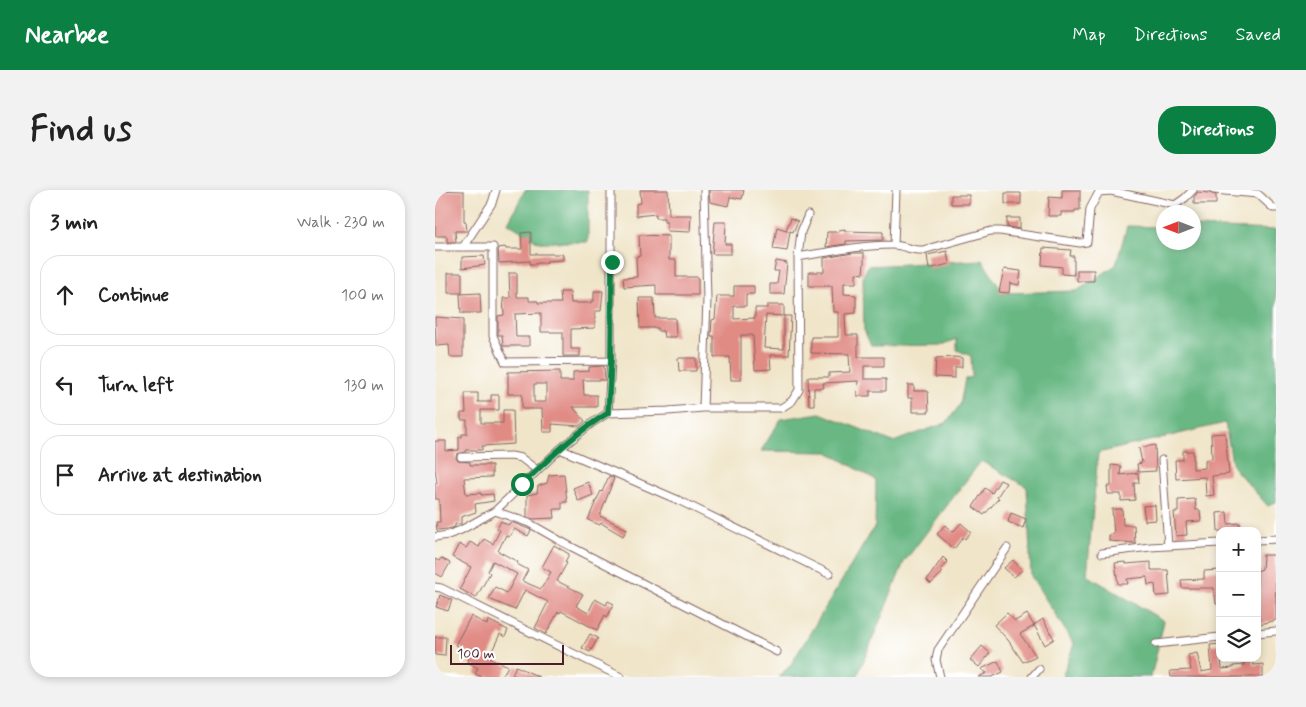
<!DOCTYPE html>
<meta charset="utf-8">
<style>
body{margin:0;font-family:Mynerve,sans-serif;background:#f2f2f2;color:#222}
.controls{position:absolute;right:15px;bottom:15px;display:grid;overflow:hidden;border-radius:10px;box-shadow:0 2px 8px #0003}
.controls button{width:45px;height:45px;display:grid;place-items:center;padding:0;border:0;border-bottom:1px solid #e0e0e0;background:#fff;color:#222;font:25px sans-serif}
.compass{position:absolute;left:721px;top:15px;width:45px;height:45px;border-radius:50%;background:#fff;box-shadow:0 2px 8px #0003;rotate:270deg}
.scale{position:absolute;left:15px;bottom:12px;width:114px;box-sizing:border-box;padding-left:5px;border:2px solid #4a1f2b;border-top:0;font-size:14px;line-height:18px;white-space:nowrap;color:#4a1f2b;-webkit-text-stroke:4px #fff;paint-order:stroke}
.stop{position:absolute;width:15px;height:15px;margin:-11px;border:4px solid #0b8043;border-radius:50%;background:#fff}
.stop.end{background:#0b8043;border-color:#fff;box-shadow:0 1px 5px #0008}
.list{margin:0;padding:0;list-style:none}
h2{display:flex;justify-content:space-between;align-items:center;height:65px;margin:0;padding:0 20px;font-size:21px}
h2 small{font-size:16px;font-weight:400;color:#767676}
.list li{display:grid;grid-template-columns:32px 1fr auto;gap:15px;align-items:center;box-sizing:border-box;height:80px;margin:0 10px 10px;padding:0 10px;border:1px solid #e0e0e0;border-radius:20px}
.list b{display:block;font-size:19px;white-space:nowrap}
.list em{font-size:16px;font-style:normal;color:#767676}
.icon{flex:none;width:28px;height:28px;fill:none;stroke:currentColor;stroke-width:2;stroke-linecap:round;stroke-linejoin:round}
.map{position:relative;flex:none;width:841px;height:487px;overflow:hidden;border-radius:20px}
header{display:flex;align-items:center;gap:30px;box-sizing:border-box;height:70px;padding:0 25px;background:#0b8043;color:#fff}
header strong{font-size:24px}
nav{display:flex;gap:28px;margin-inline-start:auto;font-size:18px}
.intro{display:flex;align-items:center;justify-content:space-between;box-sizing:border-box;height:120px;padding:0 30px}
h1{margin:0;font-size:35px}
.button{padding:12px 22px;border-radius:20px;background:#0b8043;color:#fff;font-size:18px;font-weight:700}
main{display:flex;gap:30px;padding:0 30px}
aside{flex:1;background:#fff;border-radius:20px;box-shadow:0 2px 8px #0003}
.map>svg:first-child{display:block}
.forest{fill:#69b884;stroke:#5a6c58}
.building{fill:#e18b85;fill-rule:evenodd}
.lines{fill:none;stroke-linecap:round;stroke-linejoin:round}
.street-casing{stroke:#846462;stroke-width:9}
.street{stroke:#fff;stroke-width:7}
.route{stroke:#0b8043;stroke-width:6}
</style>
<header>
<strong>Nearbee</strong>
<nav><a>Map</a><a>Directions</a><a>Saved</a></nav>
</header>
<div class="intro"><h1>Find us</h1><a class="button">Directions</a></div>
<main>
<aside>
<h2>3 min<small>Walk · 230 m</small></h2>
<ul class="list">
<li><svg class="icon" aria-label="ahead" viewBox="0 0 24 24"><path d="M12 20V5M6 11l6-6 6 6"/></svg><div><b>Continue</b></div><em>100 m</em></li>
<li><svg class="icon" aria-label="left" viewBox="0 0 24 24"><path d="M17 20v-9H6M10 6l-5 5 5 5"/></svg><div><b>Turn left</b></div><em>130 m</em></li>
<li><svg class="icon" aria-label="arrive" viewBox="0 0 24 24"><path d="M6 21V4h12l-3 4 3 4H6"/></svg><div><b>Arrive at destination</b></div></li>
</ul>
</aside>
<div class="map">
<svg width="841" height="487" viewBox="0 0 841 487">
<rect width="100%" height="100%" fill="#fff"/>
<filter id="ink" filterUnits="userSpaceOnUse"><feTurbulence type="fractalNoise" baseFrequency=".02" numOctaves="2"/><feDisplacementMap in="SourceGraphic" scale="10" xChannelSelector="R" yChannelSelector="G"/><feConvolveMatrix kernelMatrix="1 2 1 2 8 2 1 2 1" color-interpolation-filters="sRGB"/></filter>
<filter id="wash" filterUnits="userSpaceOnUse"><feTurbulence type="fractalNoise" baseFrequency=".0096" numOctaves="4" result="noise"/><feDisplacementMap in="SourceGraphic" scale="20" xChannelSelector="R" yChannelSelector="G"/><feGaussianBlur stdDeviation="1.12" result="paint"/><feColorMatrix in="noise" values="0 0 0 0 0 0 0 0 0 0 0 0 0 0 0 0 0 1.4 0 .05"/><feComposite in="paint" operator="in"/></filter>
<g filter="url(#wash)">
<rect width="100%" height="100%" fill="#f0e5c9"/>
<!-- forest -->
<path class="forest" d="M 90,0 L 153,0 L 153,52 L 104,52 L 73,33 Z
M 692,36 L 728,37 L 728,52 L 758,52 L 759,37 L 841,40 L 841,312 L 833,316 L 798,277 L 790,233 L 663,263 L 652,385 L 729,431 L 716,487 L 627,487 L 639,454 L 596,386 L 592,297 L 546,271 L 469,372 L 422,487 L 343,487 L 355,476 L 440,336 L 441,290 L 393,262 L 326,261 L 346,229 L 385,223 L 458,252 L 511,233 L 525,215 L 530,189 L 537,187 L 536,166 L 522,160 L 522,149 L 507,155 L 436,156 L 429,140 L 428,87 L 433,76 L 547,70 L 568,103 L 642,101 L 681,75 Z"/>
<g id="blocks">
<!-- building -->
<path class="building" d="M 0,0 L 29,1 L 29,32 L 31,32 L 32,41 L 20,41 L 21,52 L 12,52 L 12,46 L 0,46 Z
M 205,0 L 233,0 L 234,25 L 256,25 L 255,42 L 232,41 L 232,32 L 229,32 L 229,28 L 221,28 L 221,24 L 201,26 L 201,14 L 206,13 Z
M 274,0 L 309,0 L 307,9 L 295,7 L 293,16 L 275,12 Z
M 627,0 L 645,0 L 645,20 L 640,20 L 640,22 L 626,22 L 626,26 L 613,26 L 614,7 L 627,8 Z
M 763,2 L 774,3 L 781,5 L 781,14 L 759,14 L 759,7 Z
M 570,3 L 586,3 L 586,14 L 570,14 Z
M 516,5 L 534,5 L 534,14 L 516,14 Z
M 356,28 L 363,31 L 358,42 L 355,41 L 352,61 L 338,59 L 342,37 L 354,41 L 351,40 Z
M 572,28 L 585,28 L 585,39 L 572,37 Z
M 280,32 L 291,32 L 290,54 L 296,54 L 296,64 L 277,64 Z
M 410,39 L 410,41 L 448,42 L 448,50 L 411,51 L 411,54 L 391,57 L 392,42 L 404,42 L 404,40 Z
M 96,42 L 96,64 L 128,64 L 128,70 L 111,71 L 112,73 L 102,73 L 102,74 L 95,74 L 95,71 L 64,73 L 63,58 L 70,57 L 71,59 L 87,59 L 86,43 Z
M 204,45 L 234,46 L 234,70 L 241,70 L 241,87 L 263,87 L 263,105 L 221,105 L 221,95 L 189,97 L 188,88 L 202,87 L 201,67 L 205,66 Z
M 608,58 L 636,60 L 635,66 L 639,66 L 639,85 L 627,84 L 627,77 L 607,75 Z
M 512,61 L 514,74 L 494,79 L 492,65 Z
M 418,63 L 429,63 L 429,73 L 428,84 L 421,83 L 421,93 L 409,93 L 409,104 L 421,105 L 421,123 L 410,124 L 411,145 L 423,145 L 423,167 L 449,167 L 449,176 L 429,176 L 429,189 L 451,189 L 451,201 L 435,201 L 435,206 L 422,206 L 423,191 L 388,193 L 389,198 L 379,198 L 379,215 L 374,215 L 373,187 L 394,187 L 394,183 L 415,182 L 414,164 L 376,163 L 376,147 L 403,147 L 403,122 L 398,122 L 397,96 L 374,96 L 374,82 L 389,82 L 389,68 Z
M 49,66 L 50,75 L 27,78 L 27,67 Z
M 341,71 L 352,73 L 349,104 L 335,104 L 335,94 L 342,94 L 344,81 L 339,81 Z
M 569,79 L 586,81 L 584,95 L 575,93 L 574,103 L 564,102 Z
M 642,80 L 659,80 L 659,91 L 642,91 Z
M 13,83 L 27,83 L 27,103 L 13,103 Z
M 74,83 L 82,83 L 82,107 L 94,107 L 94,111 L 103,111 L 103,113 L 126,113 L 125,102 L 135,102 L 136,113 L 156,113 L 156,111 L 159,111 L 159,101 L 168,101 L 166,121 L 160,121 L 160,138 L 136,139 L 136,159 L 145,159 L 145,166 L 128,166 L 128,142 L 106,142 L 106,123 L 80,124 L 81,147 L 94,147 L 94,156 L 68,156 L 67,145 L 63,145 L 63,126 L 69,125 L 68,108 L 75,108 Z
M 299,96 L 319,96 L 319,104 L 311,104 L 311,116 L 299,116 L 299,129 L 320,128 L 320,118 L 332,118 L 332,115 L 349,115 L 349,126 L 331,125 L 329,158 L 349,159 L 349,126 L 356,126 L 354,165 L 335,165 L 336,179 L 320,180 L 318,145 L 306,145 L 306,190 L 296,190 L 295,167 L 279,167 L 279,146 L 276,146 L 277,130 L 280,129 L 282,106 L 299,106 Z
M 45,103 L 46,123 L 26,123 L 25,104 Z
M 204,108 L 219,108 L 220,128 L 240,128 L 241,147 L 229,147 L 228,141 L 223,141 L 223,138 L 205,138 Z
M 0,127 L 28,129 L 28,167 L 15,167 L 14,155 L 1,156 Z
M 520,167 L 527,168 L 527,177 L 520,177 L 520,188 L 500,187 L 501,168 Z
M 243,168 L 261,168 L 261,181 L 244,181 Z
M 169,176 L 170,190 L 148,190 L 149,205 L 162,205 L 162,217 L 138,217 L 150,231 L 144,236 L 117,234 L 117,242 L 108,242 L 107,219 L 87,219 L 87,204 L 73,204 L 73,182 L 125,181 L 125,191 L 138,191 L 138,182 L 154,181 L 154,177 ZM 99,194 L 111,194 L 111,212 L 99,212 Z
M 473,195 L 479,195 L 479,201 L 493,201 L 494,222 L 477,222 L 477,208 L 473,208 Z
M 30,203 L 43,203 L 43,212 L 56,212 L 56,205 L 64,205 L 64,220 L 46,220 L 46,233 L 68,233 L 68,220 L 78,220 L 79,254 L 47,256 L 47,260 L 31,260 L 31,262 L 22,264 L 21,268 L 23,271 L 35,272 L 35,275 L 57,275 L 57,287 L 29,288 L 31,304 L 46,303 L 46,305 L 58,304 L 59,311 L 40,314 L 41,322 L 26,327 L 26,334 L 20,334 L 20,337 L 13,339 L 2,340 L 1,332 L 5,332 L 4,309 L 0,309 L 0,293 L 2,293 L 0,279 L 0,251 L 11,251 L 11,261 L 24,260 L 24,247 L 27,247 L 27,244 L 32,244 L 32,230 L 26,230 L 26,223 L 31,223 Z
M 790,243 L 794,284 L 777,286 L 779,305 L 771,306 L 770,287 L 741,289 L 740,270 L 748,270 L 748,261 L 758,261 L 758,279 L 770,278 L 770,270 L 777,269 L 776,244 Z
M 720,255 L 721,281 L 703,282 L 702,274 L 707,273 L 704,258 Z
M 676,275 L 686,276 L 685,285 L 703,283 L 704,293 L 699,293 L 700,310 L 686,311 L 686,304 L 673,304 L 672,296 L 676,296 Z
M 129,284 L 132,312 L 127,312 L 127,319 L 119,319 L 120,328 L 98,329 L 92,327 L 92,305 L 102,303 L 103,296 L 112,293 L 114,285 Z
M 174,286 L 179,288 L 165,326 L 192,339 L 188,346 L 166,333 L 165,335 L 153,330 L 161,311 L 166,301 L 167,302 Z
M 565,290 L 571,293 L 562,307 L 564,308 L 549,325 L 538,317 L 550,298 L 557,303 Z
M 153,292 L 158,305 L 143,311 L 138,298 Z
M 760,309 L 761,320 L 765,320 L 766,331 L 751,332 L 752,345 L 741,346 L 739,322 L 743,322 L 743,310 Z
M 720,315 L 721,330 L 710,331 L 708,316 Z
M 677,319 L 687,319 L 688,335 L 699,335 L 700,353 L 674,351 L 674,345 L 679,344 Z
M 792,322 L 793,334 L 805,333 L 806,341 L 783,341 L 782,323 Z
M 576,323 L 591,329 L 588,338 L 573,332 Z
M 66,331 L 73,335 L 76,332 L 96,340 L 93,346 L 79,339 L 74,347 L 71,345 L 63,361 L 83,372 L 82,374 L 93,380 L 87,391 L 106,399 L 116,382 L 107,377 L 119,355 L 134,364 L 130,372 L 132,373 L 122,391 L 148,404 L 141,416 L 153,423 L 160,409 L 171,415 L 173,411 L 179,414 L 172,427 L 170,425 L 162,440 L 126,421 L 125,423 L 123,422 L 111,444 L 100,438 L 113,412 L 90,400 L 80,420 L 54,409 L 60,397 L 72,403 L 82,384 L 58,371 L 53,381 L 55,383 L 41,408 L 25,399 L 36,377 L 17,367 L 24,354 L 31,358 L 35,352 L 44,357 L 49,349 L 58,354 L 65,340 L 62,339 Z
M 526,333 L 536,342 L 530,349 L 528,347 L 519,359 L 502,344 L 510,335 L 518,342 Z
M 828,365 L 840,365 L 841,430 L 826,434 L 822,419 L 822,381 L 827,379 Z
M 508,367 L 513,372 L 506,380 L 508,382 L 496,394 L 492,390 Z
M 6,368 L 15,373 L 7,387 L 0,383 L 0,369 L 4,371 Z
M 578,370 L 587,380 L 579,387 L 569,378 Z
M 691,372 L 691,374 L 716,372 L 716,380 L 733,380 L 735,405 L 721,406 L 720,394 L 713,395 L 712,387 L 692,389 L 693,394 L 683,394 L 680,373 Z
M 785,380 L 785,414 L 781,414 L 779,398 L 747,398 L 746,390 L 769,389 L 769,381 Z
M 5,405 L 17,410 L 13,421 L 1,417 Z
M 572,423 L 580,431 L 592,424 L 599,436 L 585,444 L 601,466 L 588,472 L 573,450 L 559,435 Z
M 36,426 L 52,435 L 53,430 L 73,440 L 70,447 L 65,444 L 54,467 L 73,476 L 67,487 L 47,487 L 40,484 L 43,478 L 32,472 L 36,464 L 20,455 Z
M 608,429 L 619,449 L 610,455 L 599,435 Z
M 155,444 L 163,448 L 155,462 L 147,458 Z
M 0,447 L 11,447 L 10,466 L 0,465 Z
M 785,454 L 785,468 L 786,468 L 787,479 L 798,478 L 798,476 L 809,475 L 809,468 L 818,468 L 818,475 L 828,474 L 828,487 L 736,487 L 735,481 L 756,480 L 753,465 L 762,463 L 766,482 L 777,480 L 775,455 Z
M 547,456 L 555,463 L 544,477 L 535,470 Z
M 563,471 L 568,482 L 557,487 L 543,487 L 552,483 L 546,479 Z
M 81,476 L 104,487 L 82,487 L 77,484 Z"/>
</g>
</g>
<g filter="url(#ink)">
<use href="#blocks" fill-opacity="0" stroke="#846462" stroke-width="1"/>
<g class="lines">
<!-- street casing -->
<g class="street-casing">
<path id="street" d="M 779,0 L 823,4 L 838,18 L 841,18
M 459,55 L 461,0
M 0,57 L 58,57 L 58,146 L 70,172 L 176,171
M 28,57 L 57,13 L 61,0
M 363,67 C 394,62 425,55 457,55 C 468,55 477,61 488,60 L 556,41 L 565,41 L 645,53 L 652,52 L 655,19 L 664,2 L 676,1 L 740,15 L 750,8 L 758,0
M 268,218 L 272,109 L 269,0
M 173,223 L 176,171 L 176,0
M 125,259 L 243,310 L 394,384
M 26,267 L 76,266 L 86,268 L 102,280
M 727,270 L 733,356
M 60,321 L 94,333 L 129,353 L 342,462
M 0,347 L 13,345 L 26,340 L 60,321 L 125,259 L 157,233 L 173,223 L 233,221 L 268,218 L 346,218 L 357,211 L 364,200 L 363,67 L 366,42 L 373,25
M 822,350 L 841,349
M 667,363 L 715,357 L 785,353
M 0,397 L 6,398 L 186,487
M 822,443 L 841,441
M 721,454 L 785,447
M 505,487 L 501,470 L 503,460 L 572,358
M 597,487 L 604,479"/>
</g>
<!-- street -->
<use href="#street" class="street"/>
</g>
</g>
<g class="lines" filter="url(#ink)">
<!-- route -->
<path class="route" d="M 87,294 C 114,269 141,242 173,223 L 176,170 L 177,72"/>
</g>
</svg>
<div class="controls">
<button>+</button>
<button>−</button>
<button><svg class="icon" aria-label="layers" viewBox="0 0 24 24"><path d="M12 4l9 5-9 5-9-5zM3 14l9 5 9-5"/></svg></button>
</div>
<svg class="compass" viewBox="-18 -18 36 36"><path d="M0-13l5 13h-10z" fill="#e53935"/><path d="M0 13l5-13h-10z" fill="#767676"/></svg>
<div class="scale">100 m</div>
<div class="stop" style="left:87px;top:294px"></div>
<div class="stop end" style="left:177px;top:72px"></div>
</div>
</main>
